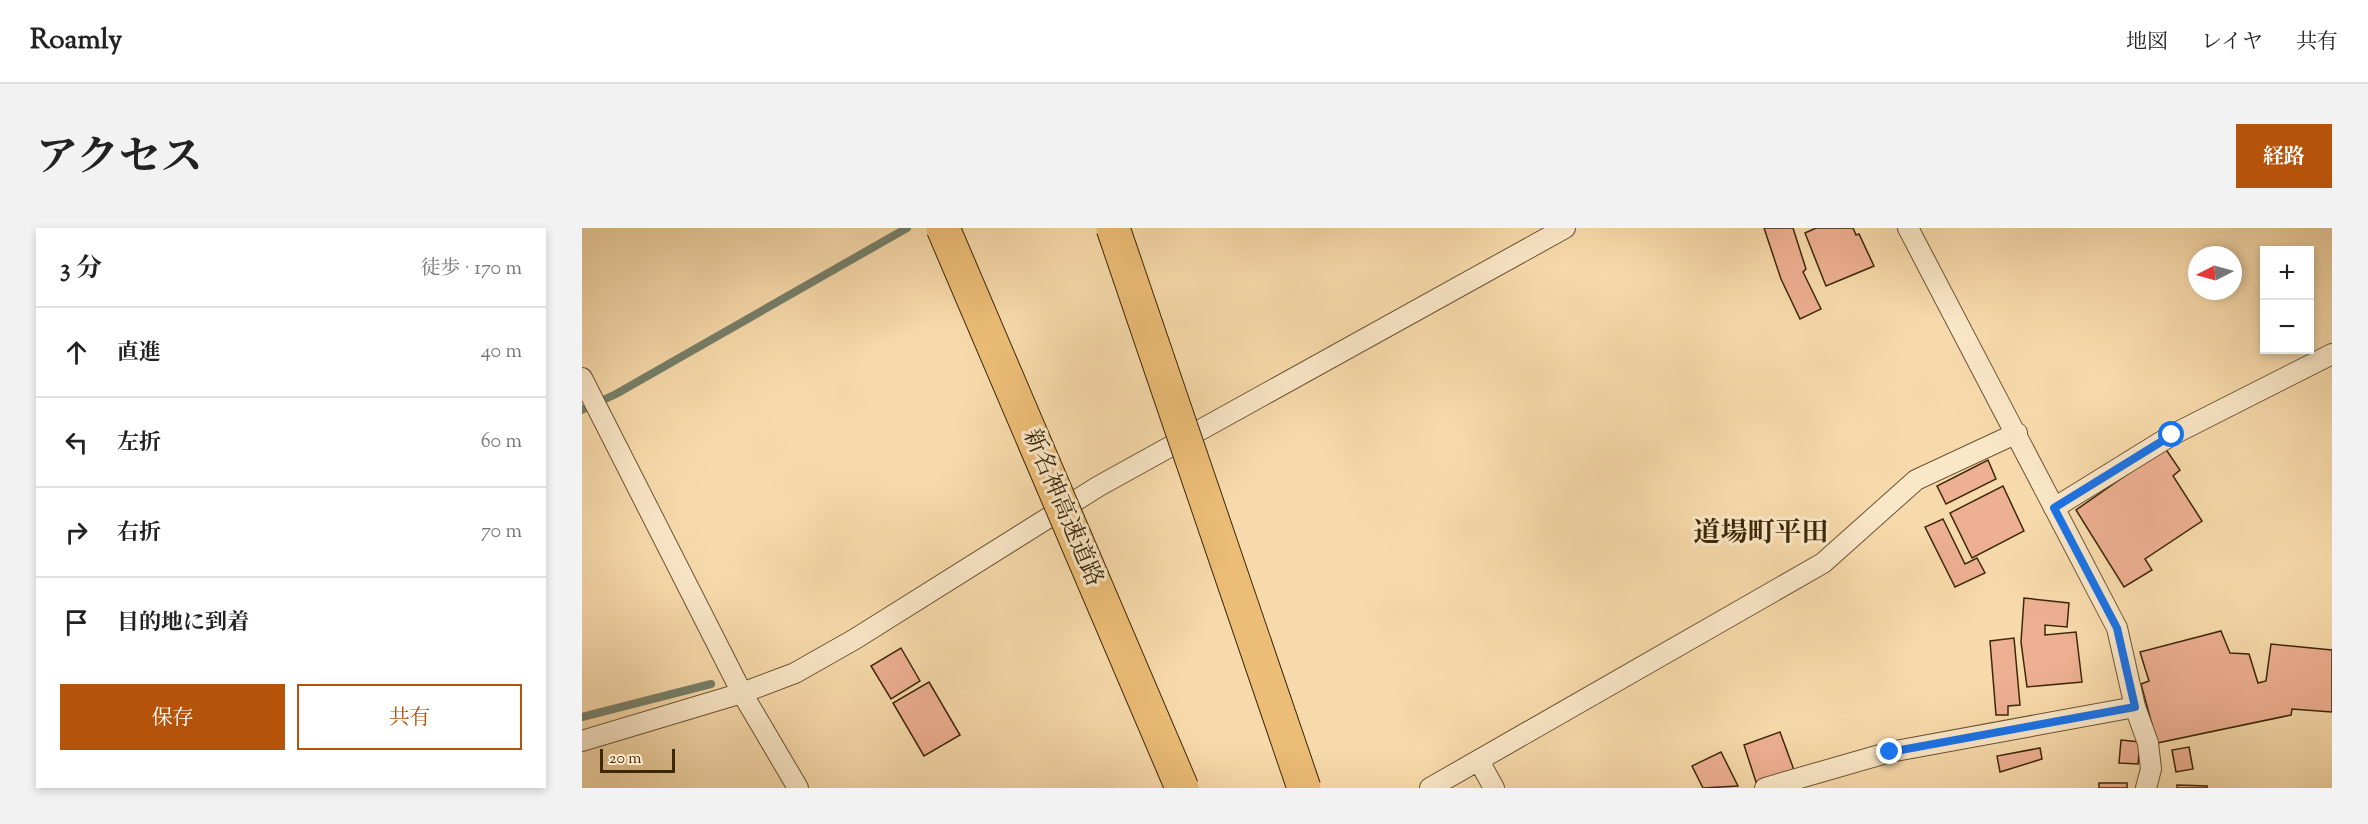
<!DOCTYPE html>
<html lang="ja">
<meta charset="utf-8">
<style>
body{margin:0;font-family:"Sorts Mill Goudy","Noto Serif JP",serif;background:#f2f2f2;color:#222}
.controls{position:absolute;right:18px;top:18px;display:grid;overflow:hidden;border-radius:0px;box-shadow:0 3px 9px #0003}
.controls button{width:54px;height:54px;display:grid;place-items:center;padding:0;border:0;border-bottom:2px solid #e0e0e0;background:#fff;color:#222;font:30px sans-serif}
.compass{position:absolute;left:1606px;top:18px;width:54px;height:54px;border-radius:50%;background:#fff;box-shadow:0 3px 9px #0003;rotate:264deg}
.scale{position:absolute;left:18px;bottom:15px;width:75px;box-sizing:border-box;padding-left:6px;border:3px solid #3d2809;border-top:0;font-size:16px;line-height:21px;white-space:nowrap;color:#3d2809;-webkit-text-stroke:4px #fae7c8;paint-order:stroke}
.stop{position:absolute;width:18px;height:18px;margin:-14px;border:4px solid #1a73e8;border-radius:50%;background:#fff}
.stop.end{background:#1a73e8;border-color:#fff;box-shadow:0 2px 6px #0008}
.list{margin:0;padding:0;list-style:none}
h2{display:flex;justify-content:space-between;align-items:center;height:78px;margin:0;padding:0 24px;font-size:26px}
h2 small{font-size:20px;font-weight:400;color:#767676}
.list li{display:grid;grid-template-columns:39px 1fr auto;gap:18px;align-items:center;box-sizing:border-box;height:90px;padding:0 24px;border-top:2px solid #e0e0e0}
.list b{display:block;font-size:22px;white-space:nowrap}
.list em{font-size:20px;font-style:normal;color:#767676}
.actions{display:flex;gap:12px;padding:18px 24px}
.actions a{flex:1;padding:14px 0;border:2px solid #b45309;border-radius:0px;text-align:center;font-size:21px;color:#b45309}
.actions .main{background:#b45309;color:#fff}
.icon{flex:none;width:33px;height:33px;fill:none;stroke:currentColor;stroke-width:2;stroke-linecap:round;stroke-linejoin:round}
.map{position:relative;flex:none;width:1750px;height:560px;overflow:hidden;border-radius:0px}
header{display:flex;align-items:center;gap:36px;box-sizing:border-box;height:84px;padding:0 30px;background:#fff;border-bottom:2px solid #e0e0e0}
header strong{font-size:28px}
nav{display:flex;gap:33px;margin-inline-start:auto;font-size:21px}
.intro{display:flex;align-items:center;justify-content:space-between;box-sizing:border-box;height:144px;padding:0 36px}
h1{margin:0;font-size:42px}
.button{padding:15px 27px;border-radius:0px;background:#b45309;color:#fff;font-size:21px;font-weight:700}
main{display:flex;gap:36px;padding:0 36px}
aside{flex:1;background:#fff;border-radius:0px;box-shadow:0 3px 9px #0003}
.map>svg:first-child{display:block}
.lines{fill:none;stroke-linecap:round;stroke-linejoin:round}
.stream{stroke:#77806a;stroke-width:8}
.building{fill:#eeb092;stroke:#3d2809;stroke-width:1.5}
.minor-casing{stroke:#6c5432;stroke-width:22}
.minor{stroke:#fae7c8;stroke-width:20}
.motorway-bridge-casing{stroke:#3d2809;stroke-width:35;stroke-linecap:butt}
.motorway-bridge{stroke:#ecbd76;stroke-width:33}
.route{stroke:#1a73e8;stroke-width:8}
.labels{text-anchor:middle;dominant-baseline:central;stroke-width:6;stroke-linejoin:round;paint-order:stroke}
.street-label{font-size:24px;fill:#3d2809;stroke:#fae7c8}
.quarter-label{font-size:27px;font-weight:bold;fill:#3d2809;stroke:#fae7c8}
</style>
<header>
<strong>Roamly</strong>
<nav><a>地図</a><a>レイヤ</a><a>共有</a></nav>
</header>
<div class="intro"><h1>アクセス</h1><a class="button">経路</a></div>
<main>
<aside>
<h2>3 分<small>徒歩 · 170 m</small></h2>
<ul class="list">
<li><svg class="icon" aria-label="ahead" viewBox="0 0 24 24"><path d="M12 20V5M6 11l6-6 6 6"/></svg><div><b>直進</b></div><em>40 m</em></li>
<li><svg class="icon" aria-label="left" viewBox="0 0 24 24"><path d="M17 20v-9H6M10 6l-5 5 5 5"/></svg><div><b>左折</b></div><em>60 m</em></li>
<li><svg class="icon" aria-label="right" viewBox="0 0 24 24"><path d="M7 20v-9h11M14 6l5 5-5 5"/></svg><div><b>右折</b></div><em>70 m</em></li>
<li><svg class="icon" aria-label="arrive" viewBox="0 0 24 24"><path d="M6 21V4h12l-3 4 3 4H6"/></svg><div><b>目的地に到着</b></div></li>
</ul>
<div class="actions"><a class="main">保存</a><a>共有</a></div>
</aside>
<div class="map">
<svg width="1750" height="560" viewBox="0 0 1750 560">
<rect width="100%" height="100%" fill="#f7daab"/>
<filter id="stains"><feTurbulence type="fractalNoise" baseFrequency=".00333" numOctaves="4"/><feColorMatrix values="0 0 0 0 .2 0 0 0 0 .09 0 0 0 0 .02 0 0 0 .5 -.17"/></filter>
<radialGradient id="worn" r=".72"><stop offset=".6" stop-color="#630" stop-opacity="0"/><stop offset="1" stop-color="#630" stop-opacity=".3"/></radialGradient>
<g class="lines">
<!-- stream -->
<path class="stream" d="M 0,182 L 34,166 L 325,0
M 0,489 L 129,456"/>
</g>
<!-- building -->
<path class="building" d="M 1182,0 L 1211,0 L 1224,41 L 1221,44 L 1239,81 L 1218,91 L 1199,51 Z
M 1234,0 L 1271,0 L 1274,7 L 1277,6 L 1292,38 L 1244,58 L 1223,5 Z
M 1583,220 L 1598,242 L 1591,248 L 1620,293 L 1563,331 L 1570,342 L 1542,359 L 1494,282 Z
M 1406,232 L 1414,251 L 1364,276 L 1355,258 Z
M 1421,258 L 1442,303 L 1390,330 L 1368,285 Z
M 1361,291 L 1383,336 L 1395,330 L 1403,345 L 1373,359 L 1343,299 Z
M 1442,370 L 1487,375 L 1485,399 L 1463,397 L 1463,407 L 1494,404 L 1500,454 L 1445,459 L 1439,414 Z
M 1639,403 L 1648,425 L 1667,426 L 1676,455 L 1684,453 L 1689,416 L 1750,422 L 1750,484 L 1710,481 L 1709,487 L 1575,515 L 1559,456 L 1567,453 L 1558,424 Z
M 1432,410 L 1438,477 L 1426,478 L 1426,487 L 1414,487 L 1408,413 Z
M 319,420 L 338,453 L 309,471 L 289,438 Z
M 347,454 L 378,507 L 342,528 L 311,475 Z
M 1198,504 L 1212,542 L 1174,554 L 1162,517 Z
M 1539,512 L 1558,514 L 1556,536 L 1537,535 Z
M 1607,519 L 1611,541 L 1594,544 L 1590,522 Z
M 1458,520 L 1460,531 L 1418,544 L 1415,528 Z
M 1139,524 L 1156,558 L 1121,560 L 1110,538 Z
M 1517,555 L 1545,555 L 1545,560 L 1517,560 Z
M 1595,557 L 1625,558 L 1625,560 L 1595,560 Z"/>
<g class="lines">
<!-- minor casing -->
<g class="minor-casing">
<path id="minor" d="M 1326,0 L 1535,400 L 1553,479 L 1566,515 L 1569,541 L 1564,560
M 0,150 L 160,465 L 216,560
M 1472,280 L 1590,207 L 1750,126
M 0,513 L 160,465 L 213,445 L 273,411 L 517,258 L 983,0
M 897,533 L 912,560
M 848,560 L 1241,335 L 1334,252 L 1435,205
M 1183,560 L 1308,524 L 1553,479"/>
</g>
<!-- minor -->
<use href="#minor" class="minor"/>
<!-- motorway-bridge casing -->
<g class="motorway-bridge-casing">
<path id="motorway-bridge" d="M 361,0 L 600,560
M 531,0 L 722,560"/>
</g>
<!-- motorway-bridge -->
<use href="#motorway-bridge" class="motorway-bridge"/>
</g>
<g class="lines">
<!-- route -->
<path class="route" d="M 1308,524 L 1553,479 L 1535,400 L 1472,280 L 1590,207"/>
</g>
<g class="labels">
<!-- street labels -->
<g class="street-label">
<text transform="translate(480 280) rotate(67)">新名神高速道路</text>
</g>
<!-- quarter labels -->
<g class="quarter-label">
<text x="1179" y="306">道場町平田</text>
</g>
</g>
<rect width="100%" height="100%" filter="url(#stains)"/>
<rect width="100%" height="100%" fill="url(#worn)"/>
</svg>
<div class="controls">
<button>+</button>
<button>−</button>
</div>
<svg class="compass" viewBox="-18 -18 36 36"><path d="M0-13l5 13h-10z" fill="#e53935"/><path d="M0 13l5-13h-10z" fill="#767676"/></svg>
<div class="scale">20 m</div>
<div class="stop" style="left:1590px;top:207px"></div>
<div class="stop end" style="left:1308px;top:524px"></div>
</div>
</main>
